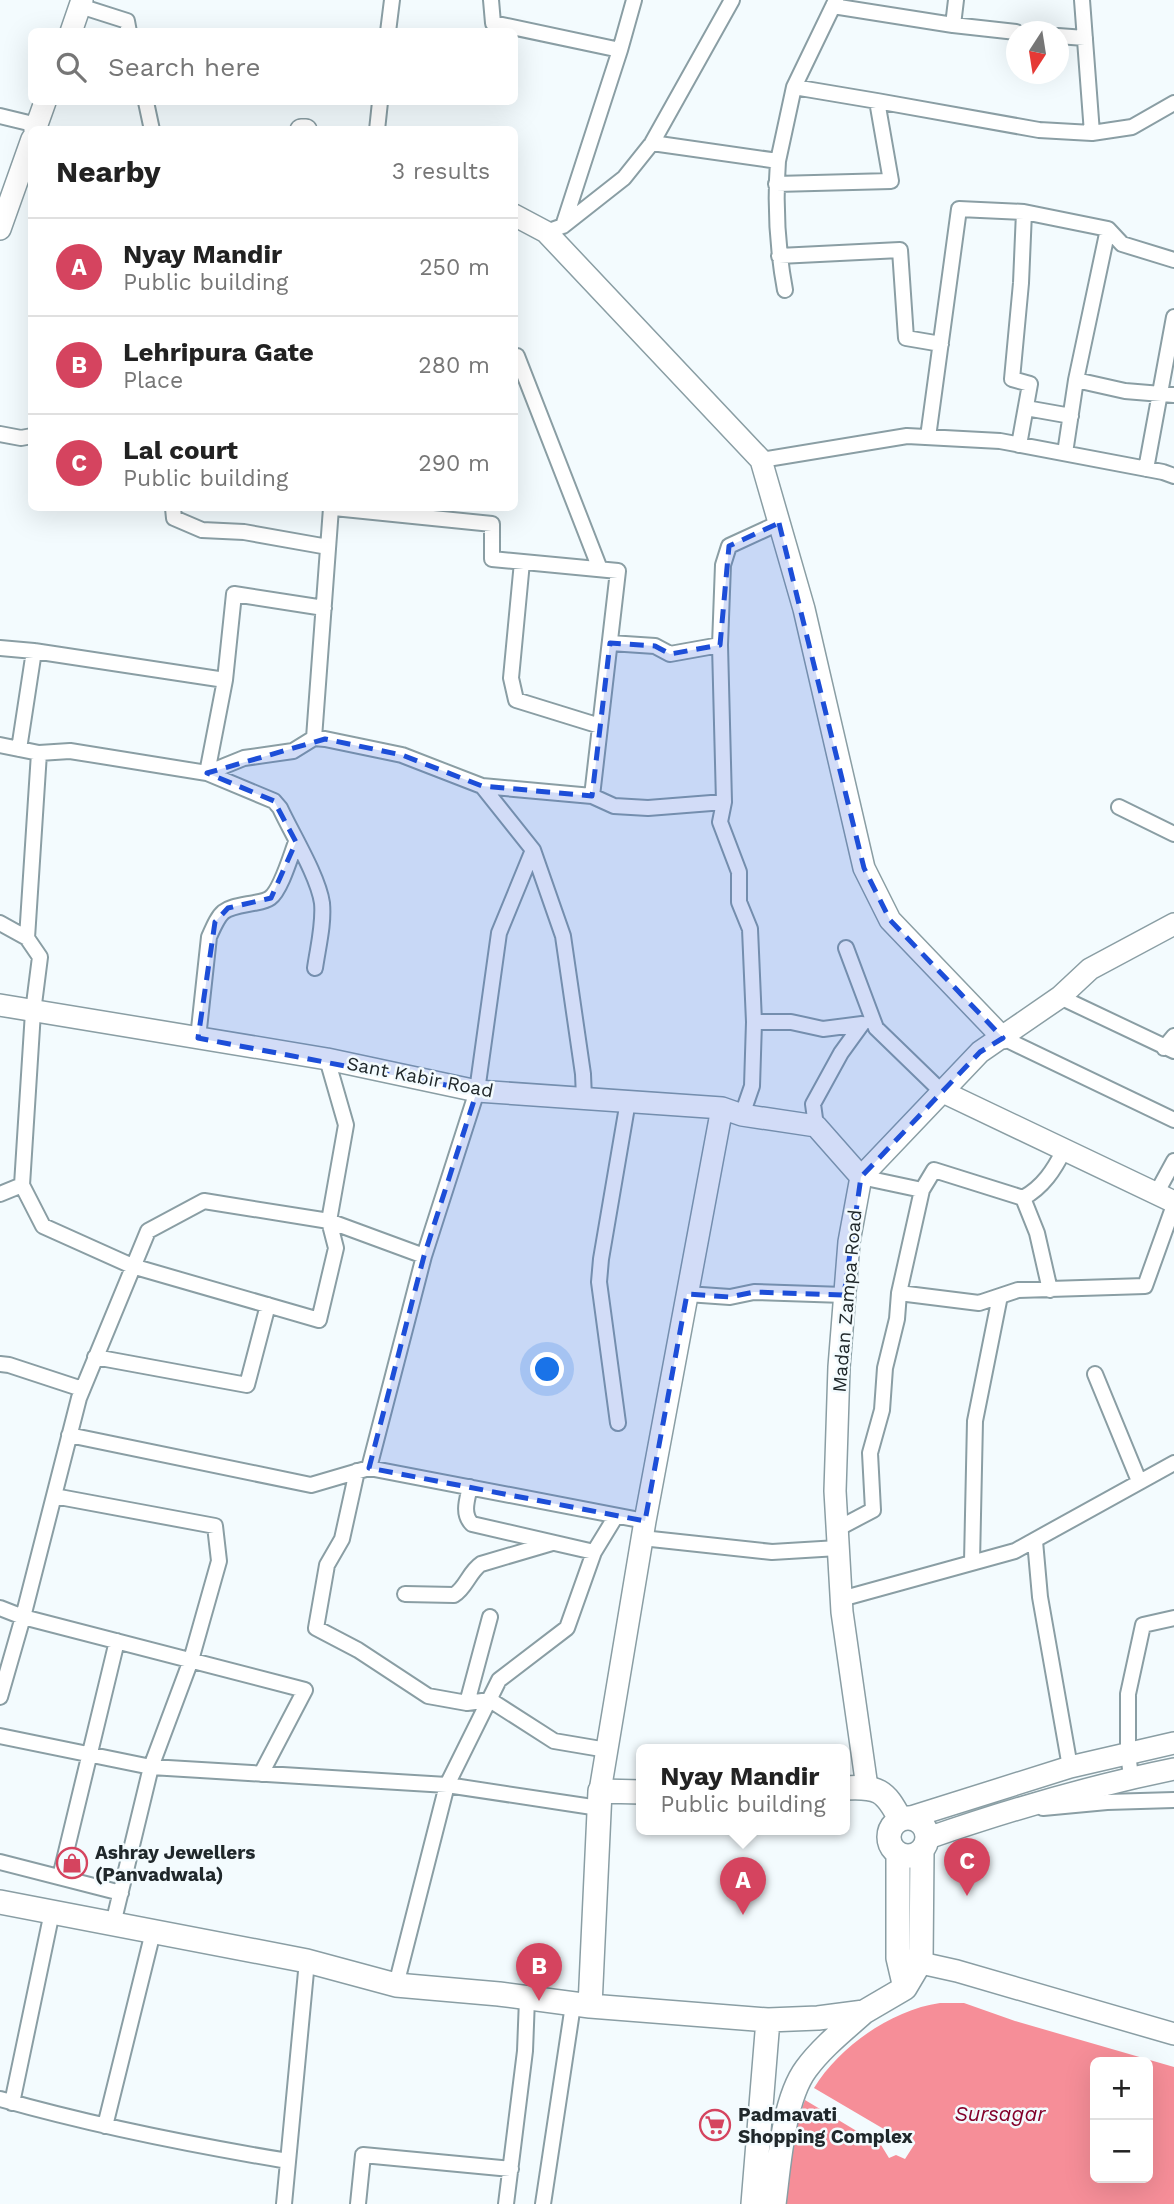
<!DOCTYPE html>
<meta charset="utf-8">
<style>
body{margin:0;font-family:"Work Sans",sans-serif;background:#f6f6f6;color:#222}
.controls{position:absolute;right:21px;bottom:21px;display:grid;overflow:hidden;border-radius:10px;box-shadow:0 7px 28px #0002}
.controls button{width:63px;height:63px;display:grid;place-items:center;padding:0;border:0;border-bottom:2px solid #e0e0e0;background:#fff;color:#222;font:35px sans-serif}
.compass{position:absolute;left:1006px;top:21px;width:63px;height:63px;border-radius:50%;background:#fff;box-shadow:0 7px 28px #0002;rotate:192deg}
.you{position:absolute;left:548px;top:1370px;width:24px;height:24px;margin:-18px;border:5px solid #fff;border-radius:50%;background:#1a73e8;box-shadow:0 0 0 10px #1a73e833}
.badge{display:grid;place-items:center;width:46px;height:46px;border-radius:50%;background:#d5445f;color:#fff;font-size:23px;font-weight:700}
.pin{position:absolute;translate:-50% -58px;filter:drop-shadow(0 2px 4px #0008)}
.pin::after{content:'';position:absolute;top:37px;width:24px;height:21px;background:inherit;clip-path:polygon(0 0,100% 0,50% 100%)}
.popup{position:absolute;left:636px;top:1744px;width:214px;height:91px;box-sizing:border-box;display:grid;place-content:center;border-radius:10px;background:#fff;filter:drop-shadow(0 2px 5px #0005);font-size:23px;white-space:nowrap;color:#767676}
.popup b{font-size:26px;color:#222}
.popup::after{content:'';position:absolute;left:50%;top:100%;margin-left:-14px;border:14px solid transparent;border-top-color:#fff}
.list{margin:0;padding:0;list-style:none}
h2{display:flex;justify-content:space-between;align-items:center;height:91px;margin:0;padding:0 28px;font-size:30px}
h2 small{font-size:23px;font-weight:400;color:#767676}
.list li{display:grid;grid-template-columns:46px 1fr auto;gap:21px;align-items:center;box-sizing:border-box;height:98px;padding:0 28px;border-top:2px solid #e0e0e0}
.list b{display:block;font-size:26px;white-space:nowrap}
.list p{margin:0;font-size:23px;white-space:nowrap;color:#767676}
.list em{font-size:23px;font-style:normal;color:#767676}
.icon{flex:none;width:38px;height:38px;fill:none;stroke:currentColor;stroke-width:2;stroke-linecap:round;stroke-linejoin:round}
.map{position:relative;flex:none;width:1174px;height:2204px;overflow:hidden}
.search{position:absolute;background:#fff;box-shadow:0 7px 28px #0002;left:28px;top:28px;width:490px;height:77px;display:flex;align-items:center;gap:18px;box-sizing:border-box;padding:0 24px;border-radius:10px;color:#767676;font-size:26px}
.panel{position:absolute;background:#fff;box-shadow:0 7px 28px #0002;left:28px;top:126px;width:490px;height:385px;border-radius:10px}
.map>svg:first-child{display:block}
.water{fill:#f68e98;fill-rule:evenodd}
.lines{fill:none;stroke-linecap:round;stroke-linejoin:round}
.street-casing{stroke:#8a9ea4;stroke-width:18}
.secondary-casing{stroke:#8a9ea4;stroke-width:24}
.primary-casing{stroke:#8a9ea4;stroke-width:26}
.street{stroke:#fff;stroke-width:14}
.secondary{stroke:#fff;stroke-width:21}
.primary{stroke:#fff;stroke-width:23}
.marked{fill:#1d4ed8;fill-opacity:0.2;stroke:#1d4ed8;stroke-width:5;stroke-dasharray:14 9;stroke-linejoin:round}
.labels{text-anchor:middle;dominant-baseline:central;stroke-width:5;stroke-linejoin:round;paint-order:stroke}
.street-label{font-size:19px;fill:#20282b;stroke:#f3fbfe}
.poi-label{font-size:19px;font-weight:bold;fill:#20282b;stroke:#f3fbfe;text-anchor:start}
.water-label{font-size:21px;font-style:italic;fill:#83002a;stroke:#f3fbfe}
</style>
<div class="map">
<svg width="1174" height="2204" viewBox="0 0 1174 2204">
<rect width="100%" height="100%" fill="#f3fbfe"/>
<!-- water -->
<path class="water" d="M 940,2003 L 964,2003 L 1015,2021 L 1174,2067 L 1174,2204 L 783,2204 L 787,2151 L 805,2100 L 875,2142 L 878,2140 L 889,2158 L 896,2155 L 905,2159 L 914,2145 L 904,2133 L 894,2135 L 814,2088 C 839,2047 891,2010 940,2003 ZM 1095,2062 L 1148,2062 L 1148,2178 L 1095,2178 Z"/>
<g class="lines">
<!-- street casing -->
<g class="street-casing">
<path id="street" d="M 491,0 L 493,23 L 620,50
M 80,6 L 127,21 L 129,32
M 833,6 L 953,25 L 1016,32
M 953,25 L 956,0
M 388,32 L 392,0
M 1058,36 L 1085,38
M 877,101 L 1039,130 L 1092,133 L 1082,0
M 146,102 L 152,130
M 0,116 L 37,125
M 377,130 L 380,102
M 1092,133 L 1132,127 L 1174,103
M 652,143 L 778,161 C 775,204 777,247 785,290
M 778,161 L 794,87 L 836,0
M 776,184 L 891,181 L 877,101 L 794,87
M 563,226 L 620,50 L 634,0
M 546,232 L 563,226 L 624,178 L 652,143 L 732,0
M 779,256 L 900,250 L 906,338 L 941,344
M 517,356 L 600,569
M 1076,380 L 1125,391 L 1174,395
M 1026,408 L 1071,416
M 0,434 L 21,438 L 32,436
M 928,437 L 959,209 L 1024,212 L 1108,229 L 1122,244 L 1174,260
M 1019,445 L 1030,384 L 1012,379 L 1021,283 L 1024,212
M 1065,453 L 1076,380 L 1108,229
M 761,460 L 907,436 L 1000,441 L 1163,472 L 1174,476
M 1146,469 L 1174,317
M 173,508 L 174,518 L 202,530 L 244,532 L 328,547
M 334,508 L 492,524 L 492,559 L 618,571 L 592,796 L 482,786
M 522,562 L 511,678 L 516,700 L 600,726
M 610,643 L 655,646 L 670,654 L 720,645 L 724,802
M 720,645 L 723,565 L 729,546 L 779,523
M 0,648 L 34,651 L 225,680
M 314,738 L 331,508
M 0,745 L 39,753 L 70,751 L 207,773 L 244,758 L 293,751 L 314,738 L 325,739 L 402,755 L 482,786 L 533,850 L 563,936 L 583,1074 L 584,1098
M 19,749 L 34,651
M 592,796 L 614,806 L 648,808 L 724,802 L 720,822 L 739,872 L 739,902 L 750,929 L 754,1022 L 752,1086 L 742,1115
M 1119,807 L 1174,834
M 0,923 L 27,938
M 846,948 L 876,1028 L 941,1091
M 315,968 C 318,947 324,924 322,903 C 318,876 292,834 280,808 L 274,801 L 207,773 L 225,680 L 234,594 L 324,608
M 1060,997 L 1174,1051
M 754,1022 L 791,1022 L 823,1029 L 862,1024 L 841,1053 L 813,1104 L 816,1126
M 198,1038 L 209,937 C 222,907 223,909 254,903 C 259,902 266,901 270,898 C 281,890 291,855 296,842
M 1003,1038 L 1174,1120
M 1164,1048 L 1174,1036
M 861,1177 L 922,1190 L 899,1293 L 979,1303 L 1018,1290 L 1145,1286 L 1174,1205
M 22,1185 L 43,1226 L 132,1266 L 319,1320 L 336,1248 L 329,1221 L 346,1125 L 327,1059
M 922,1190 L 934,1170 L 1023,1198
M 0,1194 L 22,1185 L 33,1012 L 40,957 L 27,938 L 39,753
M 1156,1194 L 1174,1161
M 1050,1290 L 1037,1233 L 1023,1198 C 1043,1187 1054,1170 1064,1150
M 687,1294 L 730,1297 L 754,1292 L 844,1295
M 95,1357 L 247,1385 L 268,1305
M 0,1364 L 9,1365 L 82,1389
M 1095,1374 L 1139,1481
M 618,1423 L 599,1282 L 601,1259 L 628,1101
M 69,1435 L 311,1485 L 369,1468 L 645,1521
M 369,1468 L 424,1256 L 477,1091 L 499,933 L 533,850
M 357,1471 L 342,1539 L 327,1565 L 316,1628 L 358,1650 L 428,1696 L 467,1703 L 490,1700 L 554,1741 L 607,1750
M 470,1487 C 467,1500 462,1514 472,1524 L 594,1552
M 54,1496 L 215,1526 L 219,1561 L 191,1660 L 151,1767 L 113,1924
M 837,1529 L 873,1510 L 870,1453 L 882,1410 L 885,1368 L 897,1319 L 899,1293
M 642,1538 L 772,1552 L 838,1548
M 1035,1541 L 1040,1597 L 1070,1767
M 972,1562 L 975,1421 L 1000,1296
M 405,1594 L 454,1595 C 466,1588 469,1572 481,1564 L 552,1543
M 841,1599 L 1015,1551 L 1174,1463
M 0,1608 L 23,1617 L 305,1690 L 261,1774
M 0,1697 L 23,1617 L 79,1398 L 148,1231 L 204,1201 L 329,1221 L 424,1256
M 467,1703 L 490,1617
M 0,1736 L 151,1767 L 447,1785 L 599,1808
M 1131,1777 L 1128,1753 L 1128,1694 L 1143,1625 L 1174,1618
M 1043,1808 L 1107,1802 L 1174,1800
M 0,1862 L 121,1893
M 60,1877 L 117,1641
M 396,1985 L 447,1785 L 499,1680 L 567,1628 L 594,1552 L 616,1516
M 0,2099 C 95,2126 191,2145 288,2161
M 12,2103 L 52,1912
M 105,2126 L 153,1932
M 284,2204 L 307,1961
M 358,2204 L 363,2155 L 511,2169
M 506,2204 L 525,2051 L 527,1999
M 543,2204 L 573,2005"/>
</g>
<!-- secondary casing -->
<g class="secondary-casing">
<path id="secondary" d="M 71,32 L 82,0
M 35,130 L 45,102
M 301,130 L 306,130
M 514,215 L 546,232 L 761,460 L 804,609 L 864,868 L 890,920 L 1003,1038
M 0,229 L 32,139
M 0,1005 L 327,1059 L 477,1091 L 722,1108 L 742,1115 L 816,1126 L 861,1177
M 941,1091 L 1174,1202
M 867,1787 L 842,1612 L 835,1491 L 839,1367 L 849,1242 L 861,1177 L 980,1052 L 1060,997 L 1090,969 L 1174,924
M 600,1791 L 645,1521 L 722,1108
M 908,1818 L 1070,1767 L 1174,1743
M 928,1838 C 1009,1810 1090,1786 1174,1769
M 903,1959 L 957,1971 L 1174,2034"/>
</g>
<!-- primary casing -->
<g class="primary-casing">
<path id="primary" d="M 844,1788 C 878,1786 885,1790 900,1819
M 642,1792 L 600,1791 L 590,2006 L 768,2020 L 818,2018 L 864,2012 L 905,1988 L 921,1961 L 922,1852
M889 1837a19 19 0 1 1 38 0a19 19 0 1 1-38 0Z
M 898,1853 L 898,1958 L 905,1988
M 0,1902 L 307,1961 L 396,1985 L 499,1994 L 590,2006
M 753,2204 L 768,2020
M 774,2204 C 779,2166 783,2100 806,2069 C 822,2047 844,2030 864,2012"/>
</g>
<!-- street -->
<use href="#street" class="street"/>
<!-- secondary -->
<use href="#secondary" class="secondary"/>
<!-- primary -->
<use href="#primary" class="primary"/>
</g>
<!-- marked area -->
<path class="marked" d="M 779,523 L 864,868 L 890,920 L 1003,1038 L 980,1052 L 861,1177 L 844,1295 L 754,1292 L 730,1297 L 687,1294 L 645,1521 L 369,1468 L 424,1256 L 477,1091 L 198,1038 L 215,922 L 228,908 L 271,898 L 296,842 L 274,801 L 207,773 L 325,739 L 402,755 L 482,786 L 592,796 L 610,643 L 655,646 L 670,654 L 720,645 L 729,546 Z"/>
<!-- icons -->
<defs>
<g id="shop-ring" transform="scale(1.575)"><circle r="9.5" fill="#f3fbfe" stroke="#d5445f" stroke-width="1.5"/><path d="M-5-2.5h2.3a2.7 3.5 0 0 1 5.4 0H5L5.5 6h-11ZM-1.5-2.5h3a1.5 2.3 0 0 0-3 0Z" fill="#d5445f"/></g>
<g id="supermarket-ring" transform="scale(1.575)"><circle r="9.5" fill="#f3fbfe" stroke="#d5445f" stroke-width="1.5"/><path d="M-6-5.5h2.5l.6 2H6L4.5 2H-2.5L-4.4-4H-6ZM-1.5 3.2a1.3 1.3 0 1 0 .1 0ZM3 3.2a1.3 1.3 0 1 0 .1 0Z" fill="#d5445f"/></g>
</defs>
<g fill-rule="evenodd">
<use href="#shop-ring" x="72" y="1863"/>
<use href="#supermarket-ring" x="715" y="2125"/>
</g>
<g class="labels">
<!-- street labels -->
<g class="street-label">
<text transform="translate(420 1077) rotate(11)">Sant Kabir Road</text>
<text transform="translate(847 1301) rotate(-85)">Madan Zampa Road</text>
</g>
<!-- poi labels -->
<g class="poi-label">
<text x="95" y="1852">Ashray Jewellers<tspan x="95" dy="22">(Panvadwala)</tspan></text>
<text x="738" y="2114">Padmavati<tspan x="738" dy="22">Shopping Complex</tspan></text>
</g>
<!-- water labels -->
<g class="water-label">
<text x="1000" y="2113">Sursagar</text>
</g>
</g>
</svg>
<div class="controls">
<button>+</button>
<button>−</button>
</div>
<svg class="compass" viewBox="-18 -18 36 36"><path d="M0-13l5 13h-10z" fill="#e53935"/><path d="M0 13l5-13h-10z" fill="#767676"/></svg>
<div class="you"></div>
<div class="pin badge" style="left:743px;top:1915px">A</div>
<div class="popup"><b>Nyay Mandir</b>Public building</div>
<div class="pin badge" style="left:539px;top:2001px">B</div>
<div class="pin badge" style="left:967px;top:1896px">C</div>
<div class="search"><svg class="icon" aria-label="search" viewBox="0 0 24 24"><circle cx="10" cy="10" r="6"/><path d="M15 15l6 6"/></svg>Search here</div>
<section class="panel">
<h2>Nearby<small>3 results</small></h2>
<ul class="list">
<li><span class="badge">A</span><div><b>Nyay Mandir</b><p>Public building</p></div><em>250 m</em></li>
<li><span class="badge">B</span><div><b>Lehripura Gate</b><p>Place</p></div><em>280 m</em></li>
<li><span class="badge">C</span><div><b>Lal court</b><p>Public building</p></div><em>290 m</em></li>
</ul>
</section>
</div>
